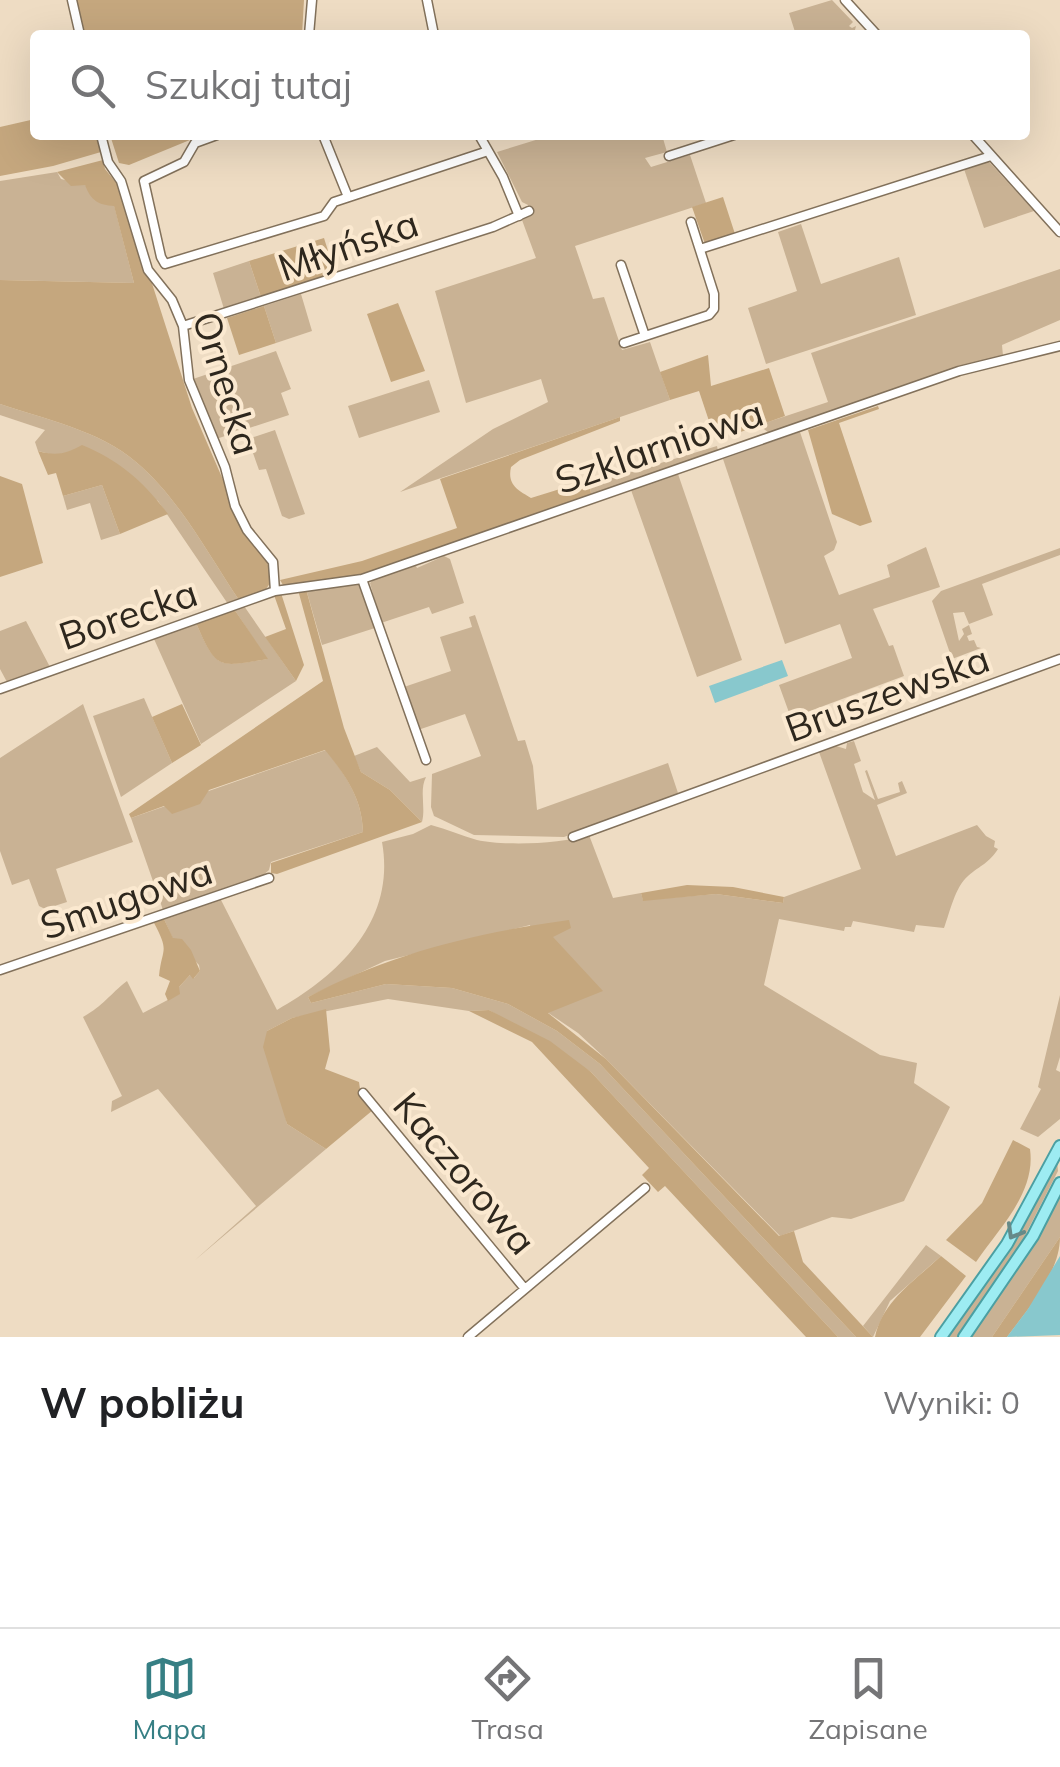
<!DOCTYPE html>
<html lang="pl">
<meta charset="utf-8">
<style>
body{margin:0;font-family:Mulish,sans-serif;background:#f2f2f2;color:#202124}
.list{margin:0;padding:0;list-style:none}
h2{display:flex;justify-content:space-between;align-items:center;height:130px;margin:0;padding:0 40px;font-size:42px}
h2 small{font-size:32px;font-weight:400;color:#757577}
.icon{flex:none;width:55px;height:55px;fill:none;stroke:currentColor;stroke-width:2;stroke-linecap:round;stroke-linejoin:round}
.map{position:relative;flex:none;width:1060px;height:1337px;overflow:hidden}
.search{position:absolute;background:#fff;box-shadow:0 10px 40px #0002;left:30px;right:30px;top:30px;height:110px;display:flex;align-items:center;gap:25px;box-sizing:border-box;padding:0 35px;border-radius:10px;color:#757577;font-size:38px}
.sheet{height:290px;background:#fff}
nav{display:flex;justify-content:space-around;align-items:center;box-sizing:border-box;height:140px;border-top:2px solid #e0e0e0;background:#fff;font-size:28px;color:#757577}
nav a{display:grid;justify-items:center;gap:5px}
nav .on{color:#367f84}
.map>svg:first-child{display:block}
.green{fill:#c9b294}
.forest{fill:#c5a77e}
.water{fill:#88c8cd}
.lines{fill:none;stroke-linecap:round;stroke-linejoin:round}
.minor-casing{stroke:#82715b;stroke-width:11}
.major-casing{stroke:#4b9fa2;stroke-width:14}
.minor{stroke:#fff;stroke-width:8}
.major{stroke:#9decf2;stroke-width:10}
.oneway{stroke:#668a88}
.labels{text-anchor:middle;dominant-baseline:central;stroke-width:8;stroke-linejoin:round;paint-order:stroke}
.street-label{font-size:38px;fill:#2e271d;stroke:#fbe9d0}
</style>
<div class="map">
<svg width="1060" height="1337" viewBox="0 0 1060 1337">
<rect width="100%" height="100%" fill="#eedcc3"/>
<!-- green -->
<path class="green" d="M 832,0 L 853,22 L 849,26 L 852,28 L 856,26 L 855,30 L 840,35 L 796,35 L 789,13 Z
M 552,135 L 662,135 L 667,152 L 645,158 L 651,167 L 690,155 L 706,203 L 575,246 L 593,299 L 604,297 L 622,350 L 650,342 L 670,400 L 400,492 L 493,429 L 548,402 L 541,379 L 466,403 L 435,291 L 536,258 L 522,220 L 532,215 L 528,205 L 522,202 L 497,152 Z
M 988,161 L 992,165 L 1034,211 L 984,228 L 964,169 Z
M 57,172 L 61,179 L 85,185 L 114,205 L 134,283 L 0,280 L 0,181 Z
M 801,224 L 821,284 L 899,257 L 916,315 L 766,364 L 748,308 L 797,291 L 778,232 Z
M 249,261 L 261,297 L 224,309 L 213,273 Z
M 1060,269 L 1060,320 L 1002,345 L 1003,356 L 951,370 L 769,433 L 759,425 L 828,402 L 811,353 Z
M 301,294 L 312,331 L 276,343 L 264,306 Z
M 276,351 L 291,389 L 281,393 L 289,415 L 216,439 L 193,379 Z
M 429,380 L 440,412 L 359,438 L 348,406 Z
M 0,404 C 44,419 101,431 136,462 C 179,498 208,554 239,600 L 228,604 L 158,501 L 68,453 L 54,455 L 38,451 L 35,442 L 45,430 L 0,415 Z
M 275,430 L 305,514 L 289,519 L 282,516 L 266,469 L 259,470 L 248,439 Z
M 800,432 L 837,542 L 834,550 L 824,556 L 839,595 L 890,577 L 887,565 L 926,547 L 940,587 L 873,609 L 889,646 L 893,645 L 904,676 L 791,718 L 779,685 L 852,658 L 840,624 L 785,644 L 723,459 Z
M 717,446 L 718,451 L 591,494 L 589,480 L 621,475 Z
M 678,474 L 742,660 L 697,677 L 631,490 Z
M 102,485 L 120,534 L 101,540 L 90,503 L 67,510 L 63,496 Z
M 1060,548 L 1060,555 L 982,584 L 993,615 L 969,624 L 964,612 L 953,613 L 959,641 L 964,634 L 962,629 L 969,625 L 972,634 L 967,636 L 969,641 L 974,640 L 977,647 L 981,648 L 952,659 L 932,601 L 941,591 Z
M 444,556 L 450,559 L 464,603 L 432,614 L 429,607 L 381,623 L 370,583 L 376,577 L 415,564 L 417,568 Z
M 359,585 L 375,628 L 322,645 L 306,589 Z
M 244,606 L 296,681 L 201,744 L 154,639 L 196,623 C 217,670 218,667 267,659 L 234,609 Z
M 475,615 L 518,741 L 525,740 L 533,766 L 537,810 L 668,763 L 679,796 L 564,837 L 474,835 L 434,816 L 431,807 L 432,774 L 481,756 L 465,714 L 418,730 L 404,687 L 451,671 L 440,637 L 472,627 L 469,617 Z
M 26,621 L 50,667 L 7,682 L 0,669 L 0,631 Z
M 144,698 L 172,763 L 121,797 L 93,716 Z
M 83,704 L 133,842 L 56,869 L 67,902 L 45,909 L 39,906 L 29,879 L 12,885 L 0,851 L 0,758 Z
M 854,741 L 861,761 L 854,764 L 863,792 L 875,800 L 865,771 L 867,770 L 878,799 L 900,792 L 898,783 L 902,781 L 907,793 L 877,805 L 896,856 L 977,825 L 986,836 L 995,841 L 994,847 L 998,849 C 989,863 981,865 968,876 C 955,887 950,912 944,928 L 916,925 L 914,932 L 853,921 L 851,927 L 845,927 L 844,931 L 779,919 L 764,985 L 880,1055 L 917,1063 L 914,1083 L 950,1107 L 904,1201 L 851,1219 L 832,1217 L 780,1236 L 606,1059 L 578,1033 L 547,1012 L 530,925 L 385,961 L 308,997 L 311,1003 L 386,984 L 452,988 L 508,1004 L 557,1031 L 600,1064 L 856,1337 L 838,1337 L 591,1072 L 489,1010 L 469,1011 L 388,999 L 292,1018 L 267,1031 L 287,1124 L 326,1149 L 194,1261 L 256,1206 L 158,1089 L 111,1112 L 112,1101 L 122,1096 L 83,1017 C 104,1005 109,995 127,981 L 143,1013 L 179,994 L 179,987 L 191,974 L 194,978 L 200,971 L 199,965 L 173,939 L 164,919 L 220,898 L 277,1010 C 341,974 396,920 382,842 L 413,834 L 431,825 C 447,829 462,836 477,840 C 504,846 562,844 589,835 L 613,898 L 641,893 L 643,900 L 716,894 L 783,903 L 784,897 L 861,869 L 819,752 L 836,746 L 846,749 L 847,743 Z
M 377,747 L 410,782 L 426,777 C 419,791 426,807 422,822 L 390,790 L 361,772 L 354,756 Z
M 326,750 C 346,776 362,798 363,832 L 271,862 L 269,870 L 261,877 L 163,910 L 131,818 Z
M 1060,995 L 1060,1057 L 1056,1070 L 1060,1072 L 1060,1119 L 1038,1137 L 1020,1129 L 1041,1089 L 1038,1087 Z
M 1057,1161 L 1058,1171 L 1008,1269 L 958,1337 L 946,1337 L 989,1280 Z
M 1060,1193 L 1060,1237 L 992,1337 L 969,1337 L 1027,1255 Z
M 926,1245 L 941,1256 L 890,1301 L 873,1337 L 863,1326 Z"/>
<!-- forest -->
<path class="forest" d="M 76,0 L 304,0 L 302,35 L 85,35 Z
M 35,119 L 35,135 L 97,135 L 101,152 L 53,166 L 0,176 L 0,127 Z
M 110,135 L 202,135 L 129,165 L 119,163 Z
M 103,160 L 105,169 L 122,190 L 192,408 L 227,489 L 235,514 L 245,536 L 264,554 L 273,579 L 266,589 L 239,600 C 208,554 179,498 136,462 C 101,431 44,419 0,404 L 0,280 L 134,283 L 114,206 C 99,205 91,201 85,185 L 71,186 L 57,172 Z
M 723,197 L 735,234 L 705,244 L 692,207 Z
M 324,238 L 335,273 L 261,297 L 249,261 Z
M 398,303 L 425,371 L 391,382 L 367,314 Z
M 264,306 L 276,343 L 239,355 L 227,318 Z
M 708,355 L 711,386 L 769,368 L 785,416 L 735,434 L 732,428 L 712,430 L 699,391 L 670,400 L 660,372 Z
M 878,406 L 879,409 L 839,423 L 872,522 L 860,526 L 832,514 L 808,430 Z
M 620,417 L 620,421 L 520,460 L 511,467 C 507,485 518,490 531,498 L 589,480 L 591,494 L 366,574 L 283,585 L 280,580 L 362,561 L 457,528 L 440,479 Z
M 82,445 C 119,460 144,482 168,514 L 120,534 L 102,485 L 63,496 L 56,473 L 48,475 L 38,451 C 56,456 66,454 82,445 Z
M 0,476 L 22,484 L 43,563 L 0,577 Z
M 306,589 L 344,728 L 361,772 L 390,790 L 422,822 L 277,874 L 271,873 L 271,863 L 363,832 C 362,798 346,776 325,750 L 209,790 L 200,804 L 172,814 L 164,806 L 131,818 L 129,814 L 323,681 L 298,590 Z
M 281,593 L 304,665 L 296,681 L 265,637 L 286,629 L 274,595 Z
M 234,609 L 268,659 C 218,667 217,671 196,623 Z
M 182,704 L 201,745 L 172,763 L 152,717 Z
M 687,885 L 733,887 L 784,897 L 783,903 L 716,894 L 643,901 L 641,893 Z
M 164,919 L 173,938 L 182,939 L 191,950 L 200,971 L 193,979 L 190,975 L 179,987 L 180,994 L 168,1001 L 165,994 L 170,981 L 159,976 C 162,947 170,953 154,923 Z
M 569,920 L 571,928 L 553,937 L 603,991 L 548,1013 L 606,1059 L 779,1236 L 794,1231 L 803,1262 L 873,1337 L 856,1337 L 600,1064 L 557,1031 L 508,1004 L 452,988 L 386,984 L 311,1003 L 308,997 C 388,954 479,932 569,920 Z
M 326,1009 L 330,1051 L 325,1069 L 359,1082 L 361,1096 L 373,1110 L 326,1149 L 287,1124 L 263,1047 L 267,1031 L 292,1018 Z
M 489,1010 L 550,1041 L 591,1072 L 838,1337 L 806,1337 L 665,1186 L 658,1192 L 642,1175 L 649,1168 L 532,1042 L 469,1011 Z
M 1013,1140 L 1030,1149 C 1036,1192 1001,1226 976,1262 L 946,1240 L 982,1203 Z
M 1060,1237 C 1060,1273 1028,1309 1007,1337 L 992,1337 Z
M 941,1256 L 966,1276 L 920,1337 L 875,1337 C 883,1300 915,1281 941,1256 Z"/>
<!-- water -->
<path class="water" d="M 782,660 L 788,676 L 715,703 L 709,686 Z
M 1060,1256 L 1060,1335 L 1007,1337 L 1028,1309 Z"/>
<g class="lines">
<!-- minor casing -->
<g class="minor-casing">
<path id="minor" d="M 72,0 L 80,35
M 427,0 L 434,35
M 845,0 L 877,35
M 309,35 L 312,0
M 101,135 L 108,162 L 121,181 L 148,270 L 172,300 L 183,326 L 189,380 L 225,467 L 235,506 L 247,530 L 273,562 L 275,591
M 217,135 L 195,143 L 184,162 L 144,181 L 161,257 L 165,264 L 324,216 L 334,202 L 488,151
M 323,135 L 348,197
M 479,135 L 503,177 L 519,216
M 973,135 L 1060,232
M 669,156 L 734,135
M 700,249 L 991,156
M 621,265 L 645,336
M 183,326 L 493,227 L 529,211
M 624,343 L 709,315 L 714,309 L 714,294 L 691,222
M 362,579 L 426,760
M 0,689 L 275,591 L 362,579 L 959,371 L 1060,346
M 573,837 L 1060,659
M 0,970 L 269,878
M 363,1093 L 525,1289
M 468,1337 L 645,1188"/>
</g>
<!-- major casing -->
<g class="major-casing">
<path id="major" d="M 941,1337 L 1007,1244 L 1060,1146
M 964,1337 L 1033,1236 L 1060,1183"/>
</g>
<!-- minor -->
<use href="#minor" class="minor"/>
<!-- major -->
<use href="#major" class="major"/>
</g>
<!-- one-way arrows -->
<defs><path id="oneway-chevron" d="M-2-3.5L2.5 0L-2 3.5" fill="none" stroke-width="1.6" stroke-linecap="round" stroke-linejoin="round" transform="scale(2.5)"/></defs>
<use class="oneway" href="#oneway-chevron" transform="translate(1014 1232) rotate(120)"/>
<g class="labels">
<!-- street labels -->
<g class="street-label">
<text transform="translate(348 245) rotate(-19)">Młyńska</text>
<text transform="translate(227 383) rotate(73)">Ornecka</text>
<text transform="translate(659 446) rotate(-19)">Szklarniowa</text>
<text transform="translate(128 614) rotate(-19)">Borecka</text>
<text transform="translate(887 693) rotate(-20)">Bruszewska</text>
<text transform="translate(126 898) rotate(-19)">Smugowa</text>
<text transform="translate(465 1173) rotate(50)">Kaczorowa</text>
</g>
</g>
</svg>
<div class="search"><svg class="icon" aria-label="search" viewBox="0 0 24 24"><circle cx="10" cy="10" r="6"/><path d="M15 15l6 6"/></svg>Szukaj tutaj</div>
</div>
<section class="sheet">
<h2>W pobliżu<small>Wyniki: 0</small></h2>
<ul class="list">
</ul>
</section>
<nav>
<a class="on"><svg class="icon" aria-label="map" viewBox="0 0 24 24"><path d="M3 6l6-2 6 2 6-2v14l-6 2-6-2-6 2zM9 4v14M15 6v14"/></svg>Mapa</a>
<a><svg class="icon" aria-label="directions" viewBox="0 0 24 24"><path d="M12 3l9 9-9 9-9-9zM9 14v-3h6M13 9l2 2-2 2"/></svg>Trasa</a>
<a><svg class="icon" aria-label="saved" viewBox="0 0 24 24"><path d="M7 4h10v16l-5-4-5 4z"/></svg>Zapisane</a>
</nav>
